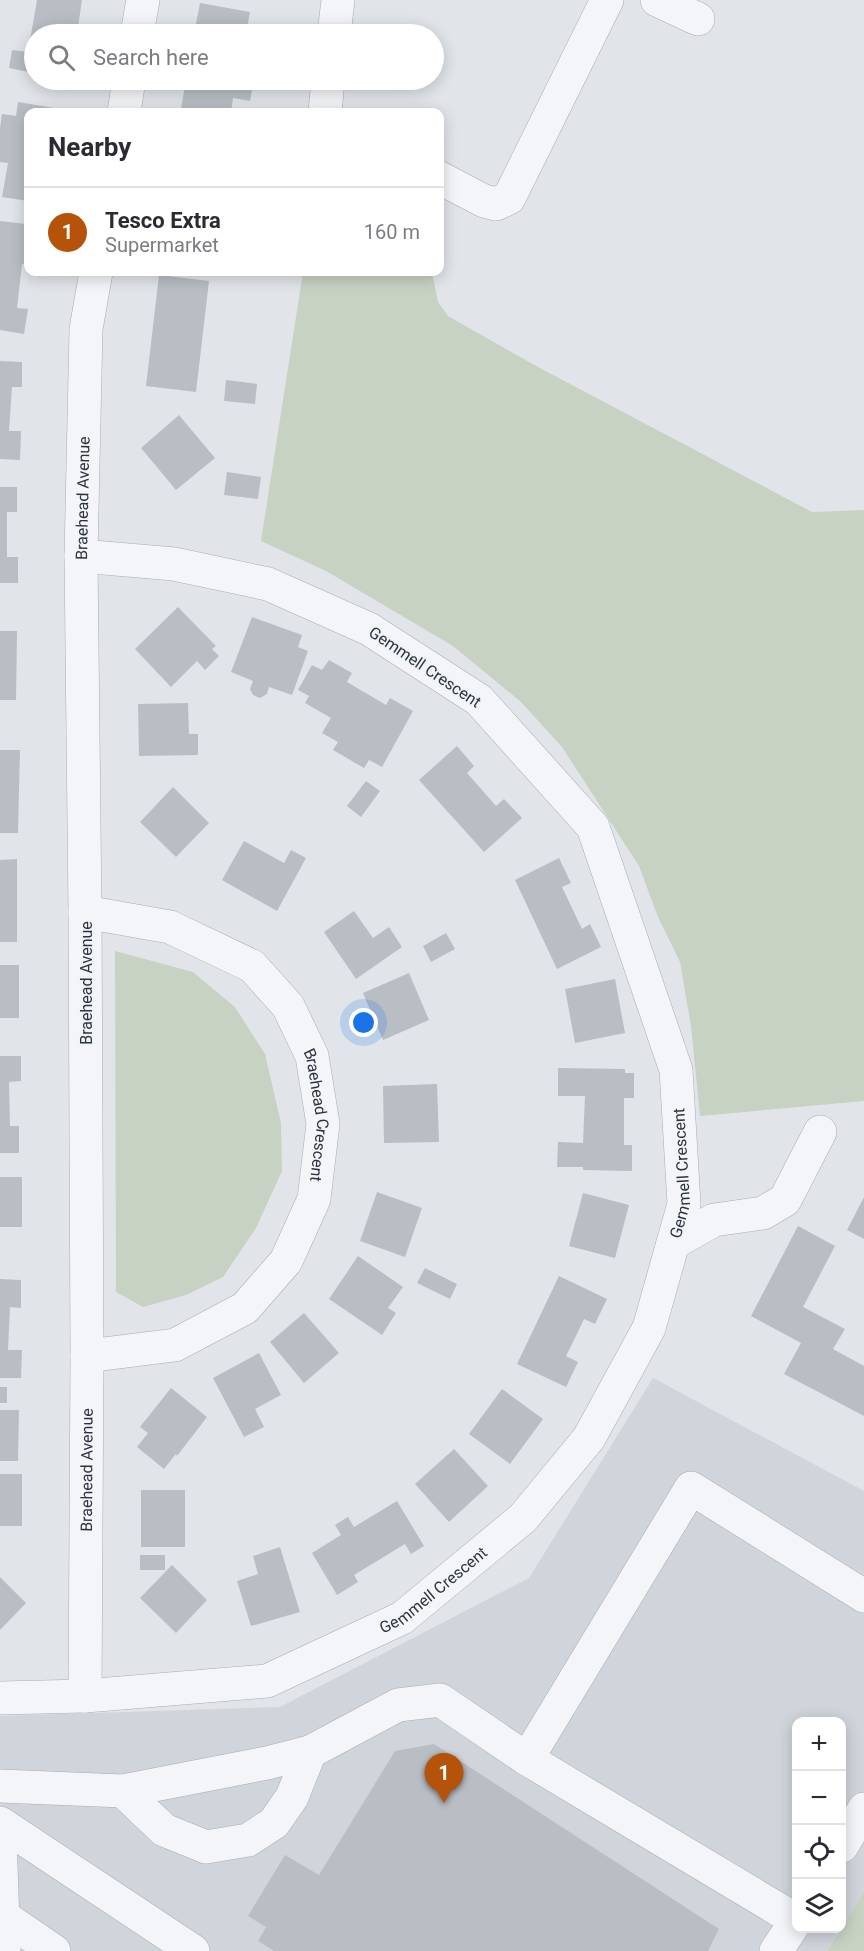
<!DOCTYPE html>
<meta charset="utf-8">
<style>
body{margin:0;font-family:Roboto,sans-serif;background:#f7f7f7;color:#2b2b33}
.controls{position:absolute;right:18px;bottom:18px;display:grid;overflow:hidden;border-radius:12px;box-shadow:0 3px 15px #0003}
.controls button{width:54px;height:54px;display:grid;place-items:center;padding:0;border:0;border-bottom:2px solid #e1e1e2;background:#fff;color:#2b2b33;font:30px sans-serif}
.you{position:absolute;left:364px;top:1023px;width:21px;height:21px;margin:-15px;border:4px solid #fff;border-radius:50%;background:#1a73e8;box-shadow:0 0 0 9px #1a73e833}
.badge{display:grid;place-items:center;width:39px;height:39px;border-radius:50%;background:#b45309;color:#fff;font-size:20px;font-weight:700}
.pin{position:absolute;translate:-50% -50px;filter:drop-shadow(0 2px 3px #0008)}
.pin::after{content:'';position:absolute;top:32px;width:21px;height:18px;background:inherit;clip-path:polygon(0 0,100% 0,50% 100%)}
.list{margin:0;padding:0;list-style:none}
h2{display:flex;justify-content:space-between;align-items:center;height:78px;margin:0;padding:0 24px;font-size:26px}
h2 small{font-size:20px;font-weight:400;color:#7c7c81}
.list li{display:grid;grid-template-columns:39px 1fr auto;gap:18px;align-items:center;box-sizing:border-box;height:90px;padding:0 24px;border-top:2px solid #e1e1e2}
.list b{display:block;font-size:22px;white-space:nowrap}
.list p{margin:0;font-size:20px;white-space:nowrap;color:#7c7c81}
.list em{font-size:20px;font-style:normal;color:#7c7c81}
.icon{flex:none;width:33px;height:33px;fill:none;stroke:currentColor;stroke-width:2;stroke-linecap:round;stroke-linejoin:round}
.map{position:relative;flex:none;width:864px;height:1951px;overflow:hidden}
.search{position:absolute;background:#fff;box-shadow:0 3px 15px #0003;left:24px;top:24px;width:420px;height:66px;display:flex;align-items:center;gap:15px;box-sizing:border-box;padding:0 21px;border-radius:33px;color:#7c7c81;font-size:22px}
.panel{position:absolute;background:#fff;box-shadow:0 3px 15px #0003;left:24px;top:108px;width:420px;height:168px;border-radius:12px}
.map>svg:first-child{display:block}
.built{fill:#d0d4db}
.green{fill:#c8d2c3}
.building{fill:#b9bec5}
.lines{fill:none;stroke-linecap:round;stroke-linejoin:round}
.minor-casing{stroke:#a7acb3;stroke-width:34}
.minor{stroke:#f4f5f8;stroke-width:33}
.labels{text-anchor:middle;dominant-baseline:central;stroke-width:5;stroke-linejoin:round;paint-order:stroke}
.street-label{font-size:16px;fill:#2b3340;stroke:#f1f4f7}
</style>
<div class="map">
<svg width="864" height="1951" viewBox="0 0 864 1951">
<rect width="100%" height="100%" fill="#e1e5e9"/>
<!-- built -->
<path class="built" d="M 653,1378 L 864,1491 L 864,1892 L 842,1928 L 842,1722 L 796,1722 L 796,1928 L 841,1928 L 827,1951 L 0,1951 L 0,1716 L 280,1707 L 529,1578 Z"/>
<!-- green -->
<path class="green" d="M 303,272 L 432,272 L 438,302 L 448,316 L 538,367 L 812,512 L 864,510 L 864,1101 L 700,1116 L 691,1026 L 680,962 L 658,917 L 639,866 L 562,747 L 521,702 L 453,646 L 326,571 L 261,541 Z
M 115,951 L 193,972 L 235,1007 L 265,1054 L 281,1123 L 282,1171 L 256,1228 L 223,1277 L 186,1295 L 143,1307 L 116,1292 Z
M 864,1892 L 864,1951 L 827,1951 Z"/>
<!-- building -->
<path class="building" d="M 37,0 L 82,0 L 77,34 L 34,34 L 34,73 L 9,68 L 12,50 L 28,52 Z
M 200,3 L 250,12 L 246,34 L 194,34 Z
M 186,80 L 254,80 L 250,101 L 233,98 L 231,112 L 203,112 L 181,109 Z
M 18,102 L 66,110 L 66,112 L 28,112 L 28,201 L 2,197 L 8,163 L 0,162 L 0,128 L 2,114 L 16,116 Z
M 0,221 L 26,224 L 24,237 L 28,238 L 28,265 L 22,264 L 17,308 L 28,309 L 24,334 L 0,330 Z
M 159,275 L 209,281 L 196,392 L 146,386 Z
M 0,361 L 22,362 L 22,387 L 12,387 L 9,431 L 21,431 L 20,460 L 0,459 Z
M 226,380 L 257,384 L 255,404 L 224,401 Z
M 179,415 L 215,458 L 176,490 L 141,448 Z
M 227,472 L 261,477 L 258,499 L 224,495 Z
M 0,487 L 17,487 L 17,512 L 7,512 L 7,557 L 18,557 L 18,583 L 0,583 Z
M 178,607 L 216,646 L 212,649 L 219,656 L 205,670 L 197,661 L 171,687 L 135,649 Z
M 252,617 L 302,635 L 298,647 L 308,651 L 292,695 L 269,687 L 267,694 L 260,698 L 253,695 L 250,689 L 253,681 L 231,672 Z
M 0,631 L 17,631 L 16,700 L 0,700 Z
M 329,660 L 352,673 L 347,682 L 386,705 L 390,698 L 413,711 L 382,767 L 369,760 L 364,768 L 333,750 L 338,742 L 322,733 L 331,718 L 305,703 L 309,696 L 298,690 L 312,665 L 322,670 Z
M 188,703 L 189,734 L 198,734 L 198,755 L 139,756 L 138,704 Z
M 457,746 L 474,766 L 467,773 L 482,790 L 496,806 L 504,799 L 522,818 L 484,852 L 419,780 Z
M 0,750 L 20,750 L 18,833 L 0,833 Z
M 366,781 L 380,791 L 361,817 L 347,806 Z
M 173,787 L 209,823 L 176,857 L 140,822 Z
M 244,841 L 284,863 L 291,850 L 306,858 L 277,911 L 222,880 Z
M 559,858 L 571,883 L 562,887 L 582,929 L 590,924 L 601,947 L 557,969 L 515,880 Z
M 17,859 L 17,942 L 0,942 L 0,860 Z
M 354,911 L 373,938 L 389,927 L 402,947 L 356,979 L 324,932 Z
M 446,933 L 455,949 L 431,962 L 423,946 Z
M 0,965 L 19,965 L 19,1018 L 0,1018 Z
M 409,973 L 429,1020 L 383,1040 L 363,993 Z
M 615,979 L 625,1033 L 575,1043 L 565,989 Z
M 0,1056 L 21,1056 L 21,1081 L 9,1082 L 10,1126 L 19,1126 L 19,1153 L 0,1153 Z
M 558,1068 L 625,1069 L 625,1073 L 634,1073 L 634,1098 L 624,1098 L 624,1145 L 632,1145 L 632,1171 L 583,1170 L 583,1167 L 557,1167 L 558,1142 L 583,1143 L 585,1096 L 558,1096 Z
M 437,1084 L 439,1142 L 384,1143 L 383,1086 Z
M 0,1177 L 22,1177 L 22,1227 L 0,1227 Z
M 377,1192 L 422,1208 L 405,1257 L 360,1241 Z
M 583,1193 L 629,1205 L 615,1258 L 569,1246 Z
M 864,1197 L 864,1239 L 847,1230 Z
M 798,1226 L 835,1246 L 803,1307 L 845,1329 L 833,1349 L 864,1366 L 864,1416 L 784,1374 L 801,1343 L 751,1316 Z
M 358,1256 L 403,1287 L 388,1308 L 396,1313 L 382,1335 L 329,1299 Z
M 425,1268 L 457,1284 L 450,1299 L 417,1283 Z
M 559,1276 L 607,1299 L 595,1324 L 584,1319 L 576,1336 L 566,1356 L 578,1362 L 566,1387 L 517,1364 Z
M 0,1279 L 21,1280 L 21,1308 L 10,1307 L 8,1350 L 22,1350 L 21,1378 L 0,1378 Z
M 304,1313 L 339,1353 L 304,1383 L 270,1342 Z
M 259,1353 L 281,1395 L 255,1409 L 264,1427 L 244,1437 L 213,1378 Z
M 0,1387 L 7,1387 L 7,1403 L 0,1403 Z
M 171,1388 L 207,1417 L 177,1456 L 176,1454 L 164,1469 L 137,1447 L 148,1433 L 140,1427 Z
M 502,1389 L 543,1419 L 510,1464 L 469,1434 Z
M 0,1410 L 19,1410 L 18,1461 L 0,1461 Z
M 454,1449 L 488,1486 L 449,1522 L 415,1484 Z
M 0,1474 L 22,1474 L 22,1526 L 0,1526 Z
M 141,1490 L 185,1490 L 185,1547 L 141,1547 Z
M 397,1501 L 424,1546 L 411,1554 L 405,1544 L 354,1575 L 358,1582 L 337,1595 L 312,1553 L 341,1535 L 335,1525 L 348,1517 L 354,1527 Z
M 280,1547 L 300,1612 L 251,1626 L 237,1581 L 258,1574 L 253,1556 Z
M 140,1555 L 165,1555 L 165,1570 L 140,1570 Z
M 172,1565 L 207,1600 L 176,1633 L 140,1598 Z
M 0,1577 L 26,1603 L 0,1630 Z
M 434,1744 L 719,1929 L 708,1951 L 274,1951 L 258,1941 L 266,1927 L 248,1916 L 285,1855 L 319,1875 L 395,1751 Z"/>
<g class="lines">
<!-- minor casing -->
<g class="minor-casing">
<g id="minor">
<path d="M 657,0 L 698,19"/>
<path d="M 137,34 L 143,0"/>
<path d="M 334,34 L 338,0"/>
<path d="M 124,112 L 129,80"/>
<path d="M 325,112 L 328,80"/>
<path d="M 440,178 L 484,201 L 496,204 L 509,198 L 607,0"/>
<path id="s1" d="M 85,912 L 170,927 L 252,966 L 288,1006 L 312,1056 L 323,1124 L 314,1199 L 286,1261 L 245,1308 L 175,1345 L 87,1356"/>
<path d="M 673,1243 L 714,1220 L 763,1213 L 785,1200 L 820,1132"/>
<path id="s2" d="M 85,1696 L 87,1356 L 85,912 L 81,556 L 86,329 L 96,272"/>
<path id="s3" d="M 0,1698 L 85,1696 L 267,1681 L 402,1618 L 523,1518 L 589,1438 L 649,1328 L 684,1204 L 676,1070 L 593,827 L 479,700 L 369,629 L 268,584 L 174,564 L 81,556"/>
<path d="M 527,1759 L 691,1488 L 864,1596"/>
<path d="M 0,1786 L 123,1791 L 267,1763 L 310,1752 L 398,1705 L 440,1700 L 527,1759 L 796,1920"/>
<path d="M 123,1791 L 164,1830 L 206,1847 L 248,1840 L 274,1823 L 292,1797 L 310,1752"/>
<path d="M 0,1823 L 193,1951"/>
<path d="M 0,1836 L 4,1951"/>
<path d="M 842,1846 L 864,1809"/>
<path d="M 3,1916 L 54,1951"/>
<path d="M 776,1951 L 796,1921"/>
</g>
</g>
<!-- minor -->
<use href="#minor" class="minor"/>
</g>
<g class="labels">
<!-- street labels -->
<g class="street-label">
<text stroke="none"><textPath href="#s2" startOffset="1198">Braehead Avenue</textPath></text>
<text transform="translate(425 667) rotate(34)">Gemmell Crescent</text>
<text transform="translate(86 983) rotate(-90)">Braehead Avenue</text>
<text stroke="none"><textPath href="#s1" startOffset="346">Braehead Crescent</textPath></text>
<text stroke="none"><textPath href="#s3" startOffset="962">Gemmell Crescent</textPath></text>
<text stroke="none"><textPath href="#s2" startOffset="226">Braehead Avenue</textPath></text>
<text stroke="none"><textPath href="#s3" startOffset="458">Gemmell Crescent</textPath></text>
</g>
</g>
</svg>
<div class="controls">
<button>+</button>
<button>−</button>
<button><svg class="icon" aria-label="locate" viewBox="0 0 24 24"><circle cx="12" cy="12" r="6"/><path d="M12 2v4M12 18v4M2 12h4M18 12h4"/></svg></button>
<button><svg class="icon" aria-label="layers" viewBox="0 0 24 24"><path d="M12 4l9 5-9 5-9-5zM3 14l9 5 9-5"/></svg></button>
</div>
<div class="you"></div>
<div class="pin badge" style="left:444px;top:1803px">1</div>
<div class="search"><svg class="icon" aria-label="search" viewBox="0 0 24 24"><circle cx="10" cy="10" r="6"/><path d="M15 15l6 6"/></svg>Search here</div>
<section class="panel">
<h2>Nearby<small></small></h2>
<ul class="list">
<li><span class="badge">1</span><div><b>Tesco Extra</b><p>Supermarket</p></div><em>160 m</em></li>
</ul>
</section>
</div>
